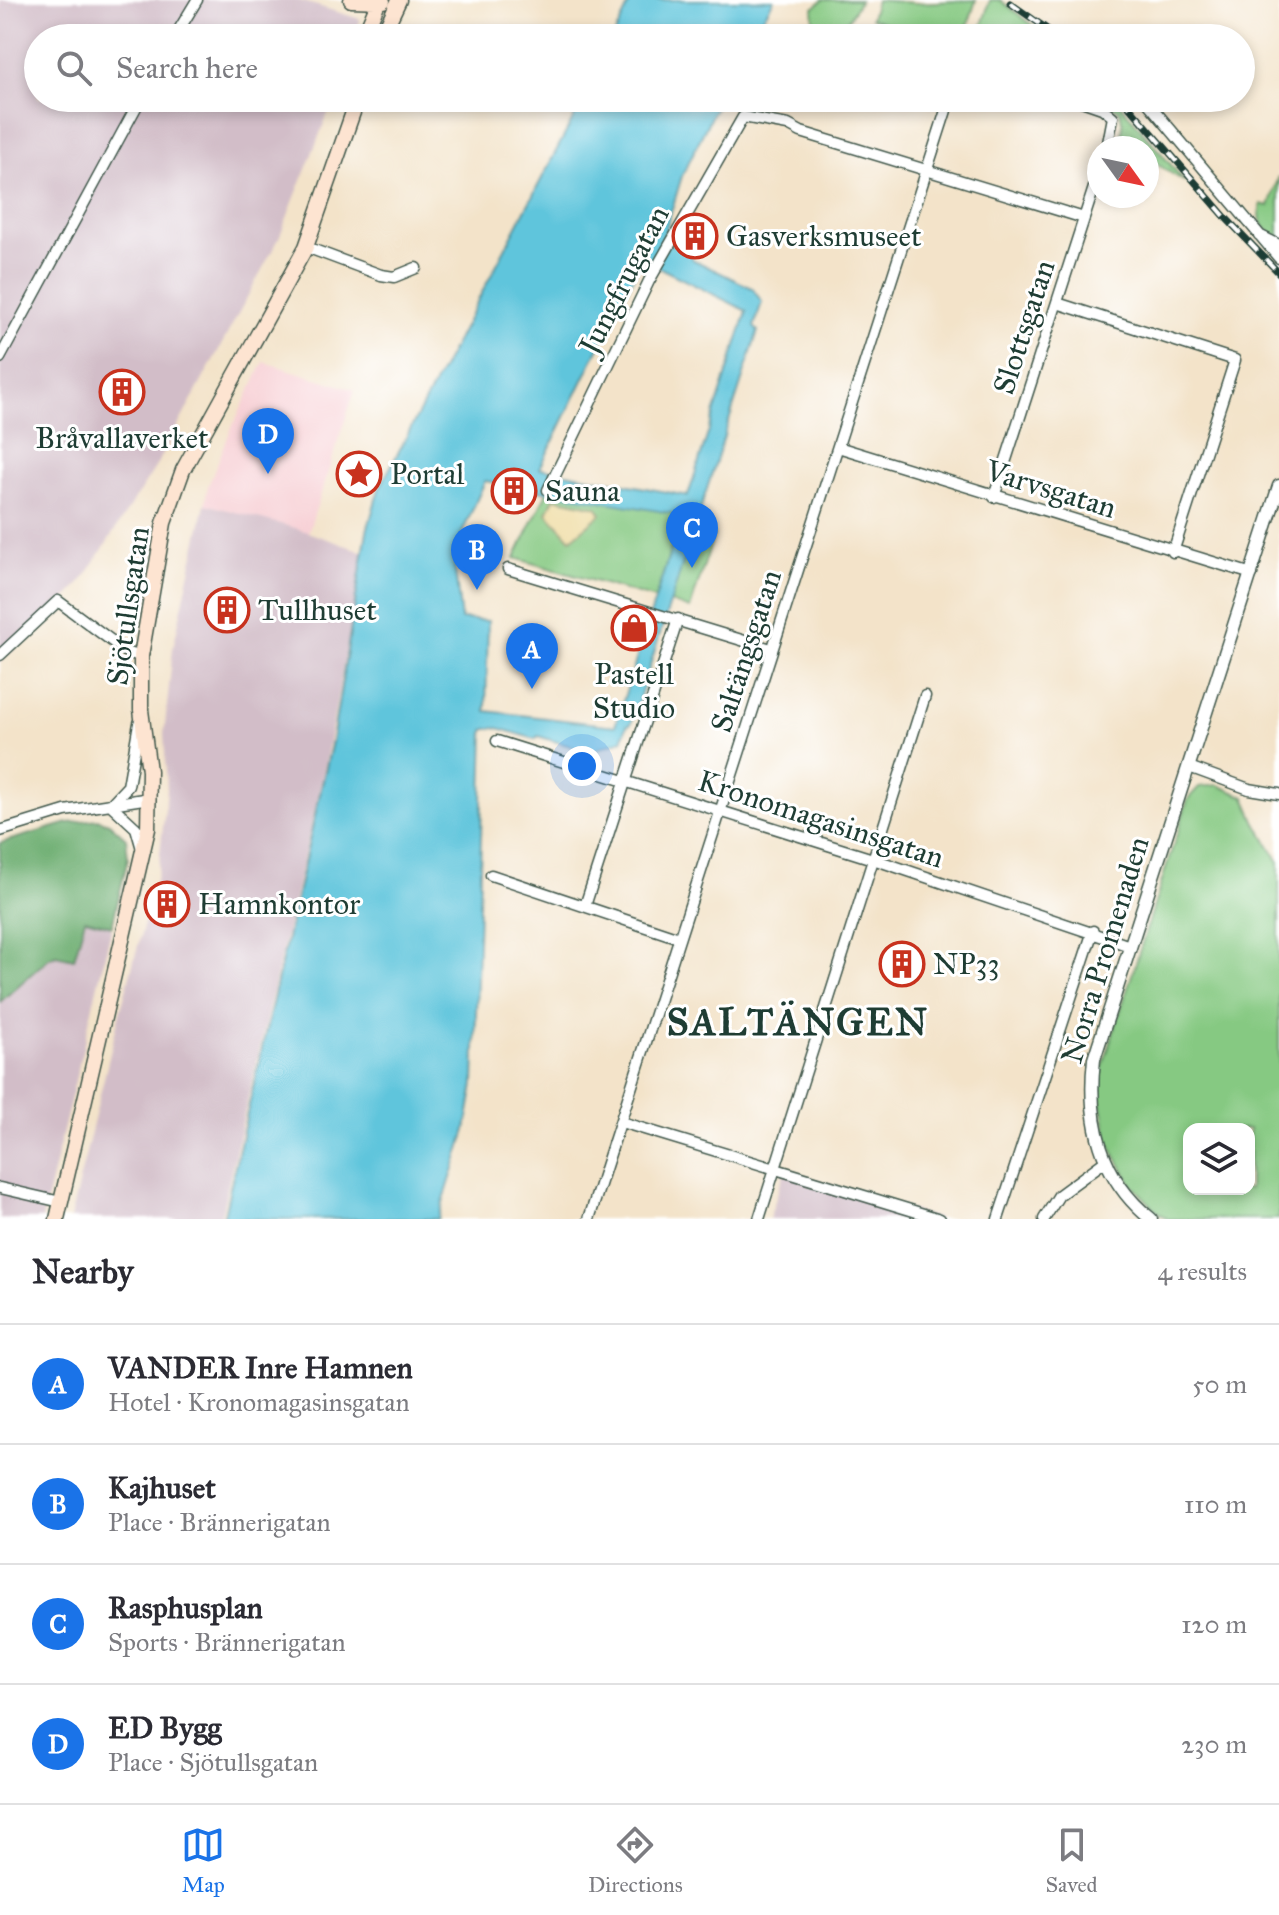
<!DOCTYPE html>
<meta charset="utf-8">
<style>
body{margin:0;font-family:"IM FELL Great Primer",serif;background:#f2f2f3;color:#2b2b33}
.controls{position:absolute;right:24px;bottom:24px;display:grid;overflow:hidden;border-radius:16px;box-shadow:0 4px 12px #0003}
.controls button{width:72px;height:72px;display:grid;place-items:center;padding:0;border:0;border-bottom:2px solid #e1e1e2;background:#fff;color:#2b2b33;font:40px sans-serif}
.compass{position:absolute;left:1087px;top:136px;width:72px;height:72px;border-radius:50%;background:#fff;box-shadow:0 4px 12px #0003;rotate:123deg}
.you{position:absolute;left:582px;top:766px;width:28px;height:28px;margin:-20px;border:6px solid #fff;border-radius:50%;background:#1a73e8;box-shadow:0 0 0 12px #1a73e833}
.badge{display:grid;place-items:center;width:52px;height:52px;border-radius:50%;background:#1a73e8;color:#fff;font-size:26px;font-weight:700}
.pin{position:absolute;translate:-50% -66px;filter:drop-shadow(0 2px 4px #0008)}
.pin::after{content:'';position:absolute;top:42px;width:28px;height:24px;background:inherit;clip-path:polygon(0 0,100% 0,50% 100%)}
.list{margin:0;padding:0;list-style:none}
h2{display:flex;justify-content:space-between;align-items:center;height:104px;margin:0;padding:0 32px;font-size:34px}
h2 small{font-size:26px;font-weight:400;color:#7c7c81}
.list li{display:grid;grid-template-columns:52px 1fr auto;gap:24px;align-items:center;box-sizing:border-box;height:120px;padding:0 32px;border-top:2px solid #e1e1e2}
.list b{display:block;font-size:30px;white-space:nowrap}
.list p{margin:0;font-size:26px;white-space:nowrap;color:#7c7c81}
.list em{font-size:26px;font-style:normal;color:#7c7c81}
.icon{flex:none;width:44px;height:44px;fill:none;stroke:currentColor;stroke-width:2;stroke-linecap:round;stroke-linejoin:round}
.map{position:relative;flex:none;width:1279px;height:1219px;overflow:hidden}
.search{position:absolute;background:#fff;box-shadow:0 4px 12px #0003;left:24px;right:24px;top:24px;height:88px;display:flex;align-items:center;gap:20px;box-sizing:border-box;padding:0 28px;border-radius:44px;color:#7c7c81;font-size:30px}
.sheet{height:584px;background:#fff}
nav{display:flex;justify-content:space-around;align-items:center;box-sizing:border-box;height:112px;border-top:2px solid #e1e1e2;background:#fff;font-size:22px;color:#7c7c81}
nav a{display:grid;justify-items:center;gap:4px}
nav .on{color:#1a73e8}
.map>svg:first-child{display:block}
.built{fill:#f7cfd4}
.industrial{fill:#d2bdc8}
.green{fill:#86c982;stroke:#52835b;stroke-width:2;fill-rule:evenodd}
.forest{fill:#6cad70;stroke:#467552;stroke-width:2}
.sand{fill:#eeda9e;stroke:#868c69;stroke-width:2}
.water{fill:#5fc5dc;stroke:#3f8188;stroke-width:2;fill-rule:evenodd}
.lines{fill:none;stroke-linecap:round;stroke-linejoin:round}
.minor-casing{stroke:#3f564a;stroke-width:13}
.tertiary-casing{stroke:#3f564a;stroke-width:15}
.secondary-casing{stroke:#3f564a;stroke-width:17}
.minor{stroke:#fff;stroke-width:10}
.tertiary{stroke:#fff;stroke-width:12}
.secondary{stroke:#fde4d1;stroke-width:14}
.rail-casing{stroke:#1f3d34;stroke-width:7}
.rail{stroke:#fff;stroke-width:4;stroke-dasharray:12;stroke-linecap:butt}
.labels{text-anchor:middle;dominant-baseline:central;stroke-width:6;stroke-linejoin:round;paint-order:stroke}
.poi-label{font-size:30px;fill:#1f3d34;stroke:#fff;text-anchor:start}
.street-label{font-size:30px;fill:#1f3d34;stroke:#fff}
.district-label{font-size:38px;font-weight:bold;letter-spacing:2px;fill:#1f3d34;stroke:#fff}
</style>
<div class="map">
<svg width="1279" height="1219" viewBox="0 0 1279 1219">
<rect width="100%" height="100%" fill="#fff"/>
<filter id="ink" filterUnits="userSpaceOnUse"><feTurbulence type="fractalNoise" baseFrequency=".0125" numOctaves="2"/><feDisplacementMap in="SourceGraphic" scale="16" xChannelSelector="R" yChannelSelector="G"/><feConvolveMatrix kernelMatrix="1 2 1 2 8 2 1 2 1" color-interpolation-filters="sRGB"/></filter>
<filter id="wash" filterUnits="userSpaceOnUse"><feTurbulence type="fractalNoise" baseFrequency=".006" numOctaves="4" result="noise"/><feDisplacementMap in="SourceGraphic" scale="32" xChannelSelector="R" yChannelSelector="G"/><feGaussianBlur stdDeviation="1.8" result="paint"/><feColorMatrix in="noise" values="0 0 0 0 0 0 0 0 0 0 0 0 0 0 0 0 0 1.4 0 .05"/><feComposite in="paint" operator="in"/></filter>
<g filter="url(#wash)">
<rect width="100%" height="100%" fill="#f3e3c9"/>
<!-- built -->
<path class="built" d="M 264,362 L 355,390 L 308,533 L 205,504 L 208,486 L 232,427 Z"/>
<!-- industrial -->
<path class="industrial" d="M 0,0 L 298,0 L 360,19 L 354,38 L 38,38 L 38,98 L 334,98 L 279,238 L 158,463 L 83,580 L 49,619 L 0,662 Z
M 205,504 L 299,529 L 364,552 L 324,770 L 220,1219 L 70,1219 L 119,1016 L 158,872 L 167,790 L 164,734 L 173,648 Z
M 85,919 L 112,926 L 42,1219 L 0,1219 L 0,1002 L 49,958 L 56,955 L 74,959 Z
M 785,1170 L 940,1219 L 769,1219 Z"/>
<!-- green -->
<path class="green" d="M 823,0 L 860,0 L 848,20 L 829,28 L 814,22 L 813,8 Z
M 876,0 L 915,3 L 976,0 L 964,38 L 930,38 L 871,18 Z
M 990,0 L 1000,0 L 1049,38 L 978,38 Z
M 1098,98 L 1115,98 L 1185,182 L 1147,158 L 1147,148 L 1120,145 L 1123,126 L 1120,111 Z
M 1279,176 L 1279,238 C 1263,228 1257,223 1261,204 L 1269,206 Z
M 548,490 L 682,514 L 655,599 L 515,558 Z
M 694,528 L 714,534 L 690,609 L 670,602 Z
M 1218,785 L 1245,797 L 1257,825 L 1279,862 L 1279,1219 L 1168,1219 L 1159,1213 L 1132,1185 L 1109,1144 L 1101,1102 L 1100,1075 L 1188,799 L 1199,787 ZM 1189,1129 L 1249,1129 L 1249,1189 L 1189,1189 Z"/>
<!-- forest -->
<path class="forest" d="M 97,819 L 109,823 L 126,838 L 128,858 L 112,926 L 85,919 L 74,959 L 56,955 L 49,958 L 0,1002 L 0,843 L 68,823 Z"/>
<!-- sand -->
<path class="sand" d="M 554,498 L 597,507 L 601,514 L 571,539 L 547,513 Z"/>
<!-- water -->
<path class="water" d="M 631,0 L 774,0 L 751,38 L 613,38 Z
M 584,98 L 720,98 L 682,176 L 663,239 L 692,255 L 692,259 L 752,288 L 762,302 L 754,327 L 758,331 L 631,724 L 627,725 L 622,740 L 589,752 L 538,736 L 535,739 L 495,727 L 484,730 L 474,1084 L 466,1130 L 438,1219 L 223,1219 L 332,741 L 367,531 L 379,489 ZM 642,259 L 747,311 L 688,496 L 540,468 ZM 485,481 L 682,515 L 615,726 L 486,711 L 488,621 L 461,619 L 453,554 Z"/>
</g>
<g filter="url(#ink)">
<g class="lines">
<!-- minor casing -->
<g class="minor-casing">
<path id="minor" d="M 174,38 L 197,0
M 1073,98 L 1102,108 L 1113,117 L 1107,148
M 1144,98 L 1279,258
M 1259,235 L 1279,245
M 306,247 L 381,275 L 394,277 L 416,268
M 1057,303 L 1235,360 L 1173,552
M 0,358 L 141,98
M 838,447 L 1252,574
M 548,490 L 649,281 L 743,117 L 788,125 L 801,132 L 1084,218
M 994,497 L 1099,172
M 508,569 L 771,649
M 0,655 L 58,601 L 128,653 L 141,656
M 497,741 L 876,860 L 1130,946
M 1189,767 L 1249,789 L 1279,794
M 112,803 L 128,786 L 139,723
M 110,804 L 136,828 L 142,849
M 0,831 L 65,811 L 150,798
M 491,875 L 679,938
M 585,906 L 678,619
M 621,1122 L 940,1219
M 0,1188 L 61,1202
M 589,1219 L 950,98
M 759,1219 L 925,696
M 998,1219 L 1093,931
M 1044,1219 L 1059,1195 L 1104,1162"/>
</g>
<!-- tertiary casing -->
<g class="tertiary-casing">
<path id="tertiary" d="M 1151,1219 C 1100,1178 1087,1122 1094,1059 L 1279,486"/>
</g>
<!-- secondary casing -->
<g class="secondary-casing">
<path id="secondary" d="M 351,0 L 383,1
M 363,38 L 379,0
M 381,38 L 399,0
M 57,1219 L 148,829 L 149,771 L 141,710 L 141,656 L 164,523 L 183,470 L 306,247 L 358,98"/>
</g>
<!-- minor -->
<use href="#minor" class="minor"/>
<!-- tertiary -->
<use href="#tertiary" class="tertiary"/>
<!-- secondary -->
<use href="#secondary" class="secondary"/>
<!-- rail casing -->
<g class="rail-casing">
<path id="rail" d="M 1010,3 L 1060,38
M 1122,98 L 1227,219 L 1279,273"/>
</g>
<!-- rail -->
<use href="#rail" class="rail"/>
</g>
</g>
<!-- icons -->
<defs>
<g id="building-ring" transform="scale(2.3)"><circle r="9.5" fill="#fff" stroke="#c8321e" stroke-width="1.5"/><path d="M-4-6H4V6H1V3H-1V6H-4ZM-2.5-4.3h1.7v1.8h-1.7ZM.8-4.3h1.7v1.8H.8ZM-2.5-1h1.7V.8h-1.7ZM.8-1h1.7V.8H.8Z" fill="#c8321e"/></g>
<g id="sight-ring" transform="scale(2.3)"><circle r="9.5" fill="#fff" stroke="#c8321e" stroke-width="1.5"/><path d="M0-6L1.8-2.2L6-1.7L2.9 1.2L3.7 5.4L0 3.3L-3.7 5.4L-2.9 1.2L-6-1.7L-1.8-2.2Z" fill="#c8321e"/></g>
<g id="shop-ring" transform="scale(2.3)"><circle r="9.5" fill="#fff" stroke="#c8321e" stroke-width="1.5"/><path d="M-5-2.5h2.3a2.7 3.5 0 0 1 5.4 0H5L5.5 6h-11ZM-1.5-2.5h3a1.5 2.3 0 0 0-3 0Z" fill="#c8321e"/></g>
</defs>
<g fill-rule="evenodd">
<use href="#building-ring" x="695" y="236"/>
<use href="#building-ring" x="122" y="392"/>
<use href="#sight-ring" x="359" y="474"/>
<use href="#building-ring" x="514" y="491"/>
<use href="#building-ring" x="227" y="610"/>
<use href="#shop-ring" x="634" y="628"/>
<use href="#building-ring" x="167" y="904"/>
<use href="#building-ring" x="902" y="964"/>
</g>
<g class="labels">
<!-- poi labels -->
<g class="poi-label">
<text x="726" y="236">Gasverksmuseet</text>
<text x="122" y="438" text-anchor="middle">Bråvallaverket</text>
<text x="390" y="474">Portal</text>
<text x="545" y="491">Sauna</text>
<text x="258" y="610">Tullhuset</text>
<text x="634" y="674" text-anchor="middle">Pastell<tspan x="634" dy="34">Studio</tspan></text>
<text x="198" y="904">Hamnkontor</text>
<text x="933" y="964">NP33</text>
</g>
<!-- street labels -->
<g class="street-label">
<text transform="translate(624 280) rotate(-63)">Jungfrugatan</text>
<text transform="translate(1024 327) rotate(-72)">Slottsgatan</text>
<text transform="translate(1051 489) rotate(17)">Varvsgatan</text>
<text transform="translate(128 606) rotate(-82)">Sjötullsgatan</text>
<text transform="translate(746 651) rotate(-72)">Saltängsgatan</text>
<text transform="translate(821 819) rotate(18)">Kronomagasinsgatan</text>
<text transform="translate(1105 950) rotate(-73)">Norra Promenaden</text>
</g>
<!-- district labels -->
<g class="district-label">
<text x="798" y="1022">SALTÄNGEN</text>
</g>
</g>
</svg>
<div class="controls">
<button><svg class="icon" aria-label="layers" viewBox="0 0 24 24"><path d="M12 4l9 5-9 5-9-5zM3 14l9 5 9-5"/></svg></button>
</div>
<svg class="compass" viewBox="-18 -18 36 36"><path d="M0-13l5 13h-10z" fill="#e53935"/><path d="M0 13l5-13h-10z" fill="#7c7c81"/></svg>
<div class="you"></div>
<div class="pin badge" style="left:532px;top:689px">A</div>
<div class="pin badge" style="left:477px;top:590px">B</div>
<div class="pin badge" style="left:692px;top:568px">C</div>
<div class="pin badge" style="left:268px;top:474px">D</div>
<div class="search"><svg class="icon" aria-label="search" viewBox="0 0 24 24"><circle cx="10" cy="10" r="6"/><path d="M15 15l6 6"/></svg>Search here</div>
</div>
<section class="sheet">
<h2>Nearby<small>4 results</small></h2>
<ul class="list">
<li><span class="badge">A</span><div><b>VANDER Inre Hamnen</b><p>Hotel · Kronomagasinsgatan</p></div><em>50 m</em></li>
<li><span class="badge">B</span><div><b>Kajhuset</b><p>Place · Brännerigatan</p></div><em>110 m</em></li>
<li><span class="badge">C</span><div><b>Rasphusplan</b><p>Sports · Brännerigatan</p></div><em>120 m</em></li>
<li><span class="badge">D</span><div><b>ED Bygg</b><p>Place · Sjötullsgatan</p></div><em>230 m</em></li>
</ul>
</section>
<nav>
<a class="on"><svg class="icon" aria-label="map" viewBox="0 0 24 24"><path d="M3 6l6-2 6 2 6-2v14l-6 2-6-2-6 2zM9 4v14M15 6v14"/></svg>Map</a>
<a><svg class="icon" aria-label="directions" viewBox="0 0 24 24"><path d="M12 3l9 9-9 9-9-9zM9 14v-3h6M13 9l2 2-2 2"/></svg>Directions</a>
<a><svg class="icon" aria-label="saved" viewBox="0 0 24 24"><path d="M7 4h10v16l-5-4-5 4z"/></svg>Saved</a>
</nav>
